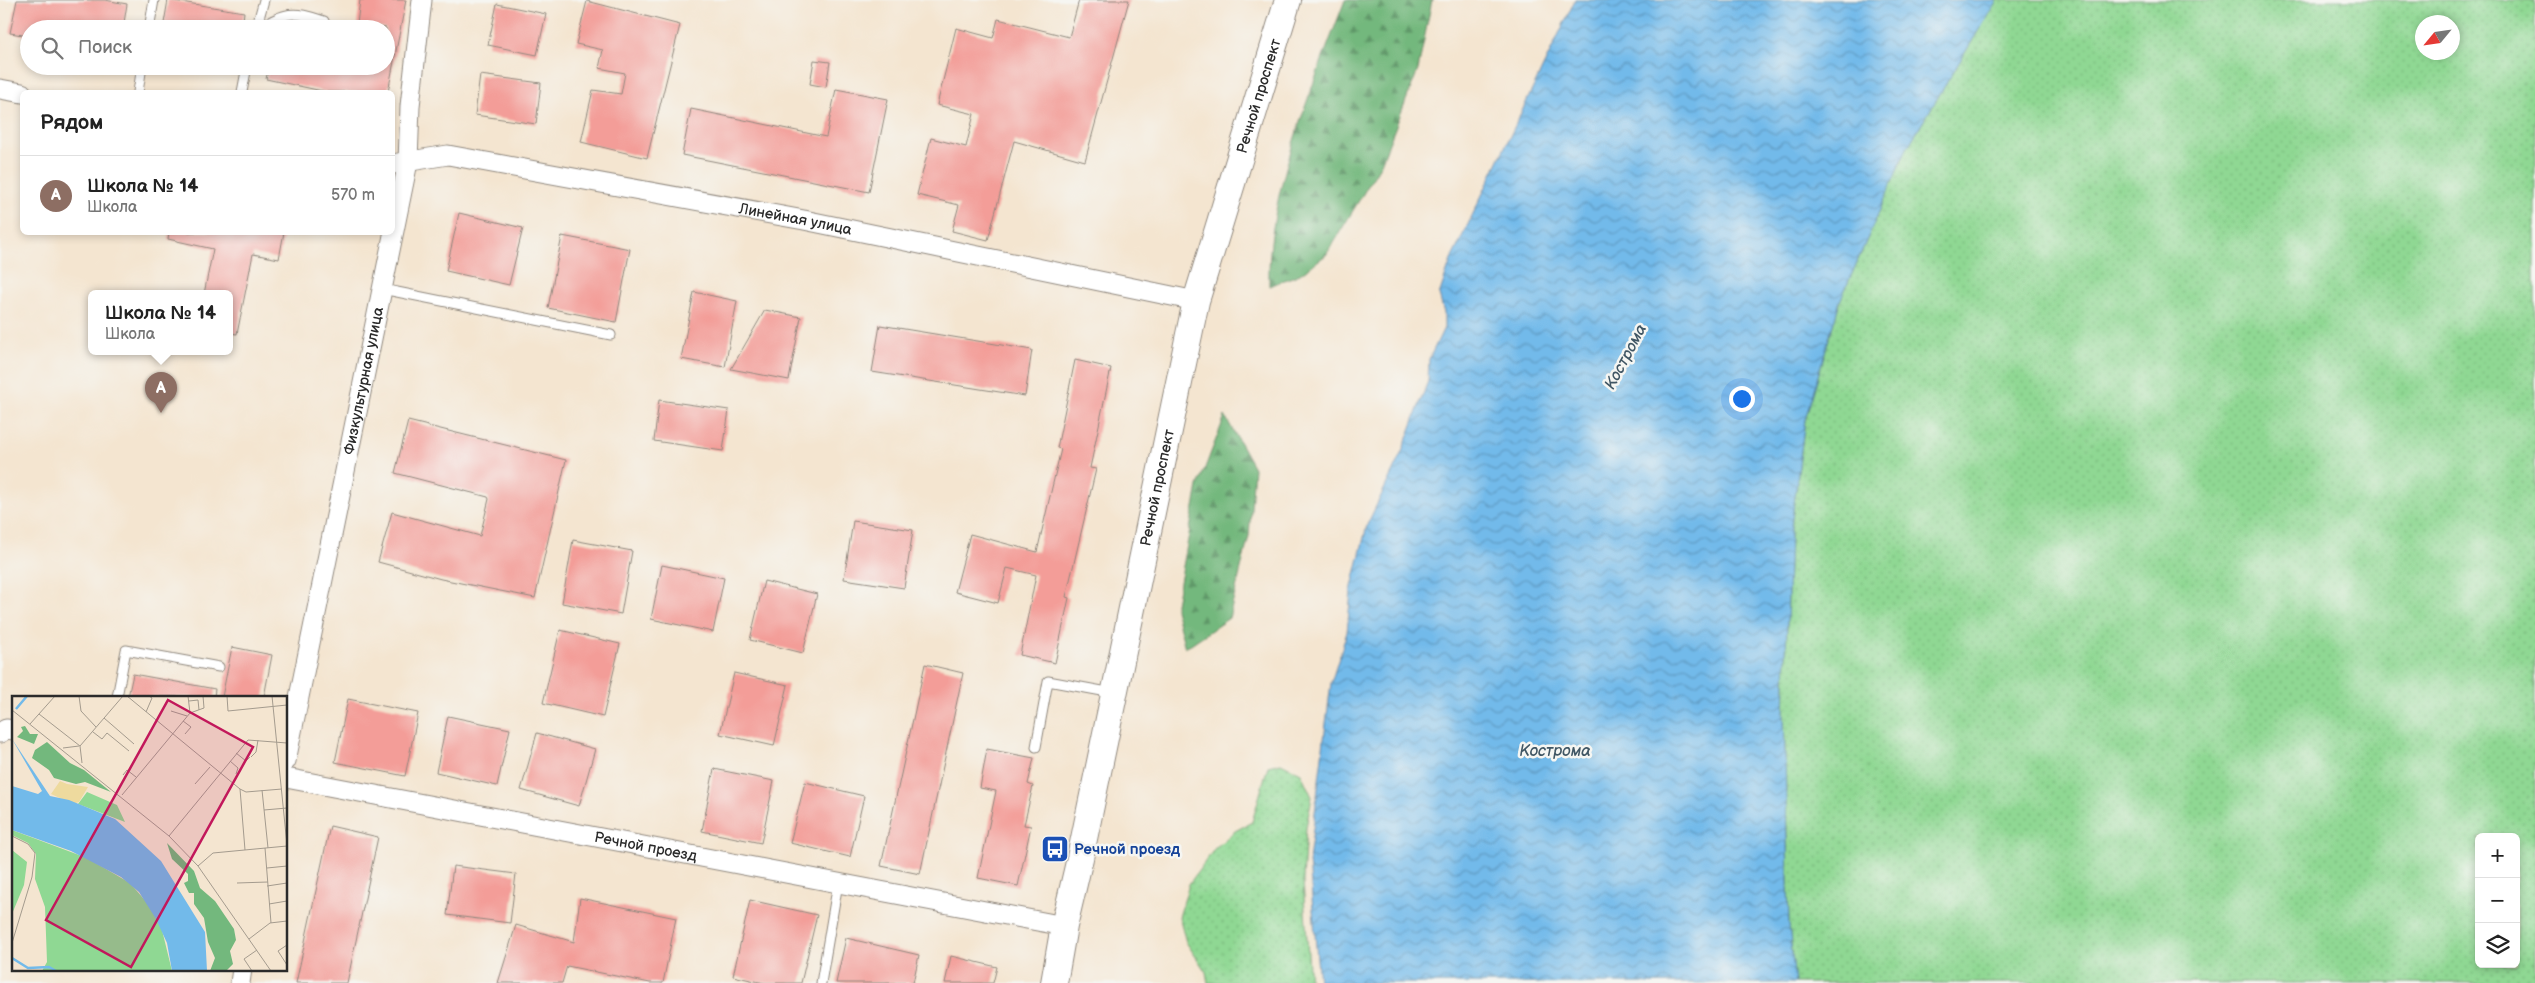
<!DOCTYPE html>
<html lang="ru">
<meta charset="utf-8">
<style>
body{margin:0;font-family:"Balsamiq Sans",sans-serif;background:#f6f6f6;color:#222}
.controls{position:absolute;right:15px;bottom:15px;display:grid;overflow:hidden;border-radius:8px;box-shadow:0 2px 8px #0003}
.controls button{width:45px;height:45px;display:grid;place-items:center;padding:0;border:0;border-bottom:1px solid #e0e0e0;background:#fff;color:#222;font:25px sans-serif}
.compass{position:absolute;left:2415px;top:15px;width:45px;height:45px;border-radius:50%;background:#fff;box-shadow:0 2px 8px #0003;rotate:241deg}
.you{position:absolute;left:1741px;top:398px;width:18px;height:18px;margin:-12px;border:4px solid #fff;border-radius:50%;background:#1a73e8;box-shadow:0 0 0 8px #1a73e833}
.badge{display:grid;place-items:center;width:32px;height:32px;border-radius:50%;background:#b45309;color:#fff;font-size:16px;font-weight:700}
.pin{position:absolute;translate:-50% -41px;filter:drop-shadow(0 1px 2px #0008)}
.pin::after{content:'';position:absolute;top:26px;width:18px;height:15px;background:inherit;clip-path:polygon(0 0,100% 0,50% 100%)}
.popup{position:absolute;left:88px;top:290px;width:145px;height:65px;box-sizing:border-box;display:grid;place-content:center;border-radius:8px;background:#fff;filter:drop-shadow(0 1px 4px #0005);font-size:16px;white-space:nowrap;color:#767676}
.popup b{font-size:19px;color:#222}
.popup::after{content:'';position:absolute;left:50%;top:100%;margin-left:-10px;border:10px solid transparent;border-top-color:#fff}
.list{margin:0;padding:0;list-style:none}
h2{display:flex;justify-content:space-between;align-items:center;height:65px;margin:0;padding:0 20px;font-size:21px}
h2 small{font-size:16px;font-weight:400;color:#767676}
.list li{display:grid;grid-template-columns:32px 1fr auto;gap:15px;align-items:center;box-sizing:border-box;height:80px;padding:0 20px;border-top:1px solid #e0e0e0}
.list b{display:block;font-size:19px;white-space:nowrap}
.list p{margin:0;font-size:16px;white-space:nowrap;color:#767676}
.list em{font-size:16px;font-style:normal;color:#767676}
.icon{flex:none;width:28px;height:28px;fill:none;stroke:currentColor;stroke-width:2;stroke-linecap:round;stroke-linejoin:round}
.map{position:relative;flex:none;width:2535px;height:983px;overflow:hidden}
.search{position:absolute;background:#fff;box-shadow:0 2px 8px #0003;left:20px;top:20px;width:375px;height:55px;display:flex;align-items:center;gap:12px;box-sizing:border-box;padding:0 18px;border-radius:28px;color:#767676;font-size:19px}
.panel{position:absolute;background:#fff;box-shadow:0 2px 8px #0003;left:20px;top:90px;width:375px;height:145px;border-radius:8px}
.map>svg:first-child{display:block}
.grass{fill:url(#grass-dots);stroke:#5d825f;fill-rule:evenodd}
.forest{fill:url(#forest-firs);stroke:#4f7254}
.water{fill:url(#water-waves);stroke:#4e728a}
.building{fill:#f39d98}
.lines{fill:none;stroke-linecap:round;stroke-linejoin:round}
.lane-casing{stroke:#90887e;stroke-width:11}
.street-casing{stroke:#90887e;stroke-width:21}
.secondary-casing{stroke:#90887e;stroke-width:28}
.lane{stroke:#fff;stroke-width:9}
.street{stroke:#fff;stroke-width:19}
.secondary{stroke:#fff;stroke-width:26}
.labels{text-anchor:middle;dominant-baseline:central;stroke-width:5;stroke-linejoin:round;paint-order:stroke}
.street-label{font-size:15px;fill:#2b2b2b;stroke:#f6f6f2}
.transit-label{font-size:15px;font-weight:bold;fill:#164399;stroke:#f6f6f2;text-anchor:start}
.water-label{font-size:16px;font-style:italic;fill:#405664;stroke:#f6f6f2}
.inset-river{fill:none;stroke:#72baea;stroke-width:2.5}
.inset-road{fill:none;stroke:#a49b8e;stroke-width:1}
.view{fill:#c2185b;fill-opacity:0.15;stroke:#c2185b;stroke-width:2.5}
.inset-edge{fill:none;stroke:#2b2b2b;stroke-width:2.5}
</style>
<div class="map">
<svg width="2535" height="983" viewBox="0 0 2535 983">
<defs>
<pattern id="grass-dots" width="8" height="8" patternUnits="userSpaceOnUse" patternTransform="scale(1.25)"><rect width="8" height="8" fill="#8fd893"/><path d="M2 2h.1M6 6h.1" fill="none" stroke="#7cba7f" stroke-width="1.8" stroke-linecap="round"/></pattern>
<pattern id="forest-firs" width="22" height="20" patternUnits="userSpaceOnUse" patternTransform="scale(1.25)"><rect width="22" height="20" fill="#73b87d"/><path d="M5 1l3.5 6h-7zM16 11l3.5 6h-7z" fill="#5f9667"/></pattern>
<pattern id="water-waves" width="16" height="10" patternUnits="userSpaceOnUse" patternTransform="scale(1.25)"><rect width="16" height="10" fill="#72baea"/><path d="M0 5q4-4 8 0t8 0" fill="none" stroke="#5e97be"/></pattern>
</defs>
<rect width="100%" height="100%" fill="#f6f6f2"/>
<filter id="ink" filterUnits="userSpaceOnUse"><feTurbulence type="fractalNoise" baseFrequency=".02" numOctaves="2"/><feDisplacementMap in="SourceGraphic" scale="10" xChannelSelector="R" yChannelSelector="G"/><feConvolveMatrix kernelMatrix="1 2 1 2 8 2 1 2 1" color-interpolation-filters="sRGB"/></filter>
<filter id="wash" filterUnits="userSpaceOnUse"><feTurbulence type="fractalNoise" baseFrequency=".0096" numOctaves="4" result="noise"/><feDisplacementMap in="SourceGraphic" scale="20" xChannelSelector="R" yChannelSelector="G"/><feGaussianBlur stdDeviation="1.12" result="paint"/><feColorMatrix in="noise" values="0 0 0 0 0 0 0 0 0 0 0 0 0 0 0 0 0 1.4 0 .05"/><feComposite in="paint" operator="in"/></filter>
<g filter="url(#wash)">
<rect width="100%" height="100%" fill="#f4e5d0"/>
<!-- grass -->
<path class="grass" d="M 1997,0 L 2535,0 L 2535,983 L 1795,983 L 1789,924 L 1784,713 L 1790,534 L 1805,420 L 1840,301 L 1907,148 ZM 2422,22 L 2452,22 L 2452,52 L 2422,52 ZM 2479,837 L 2516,837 L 2516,964 L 2479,964 Z
M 1281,763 L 1301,773 L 1312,797 L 1306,827 L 1303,881 L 1310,983 L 1208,983 L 1206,972 L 1186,942 L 1179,917 L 1189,884 L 1215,848 L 1235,831 L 1252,822 L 1268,766 Z"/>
<!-- forest -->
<path class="forest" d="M 1345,0 L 1432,0 L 1418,70 L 1380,166 L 1326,255 L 1300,274 L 1269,286 C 1266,195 1313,85 1345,0 Z
M 1225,416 L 1254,468 L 1249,536 L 1229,618 L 1185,648 L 1175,609 L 1198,486 Z"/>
<!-- water -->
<path class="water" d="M 1575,0 L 1997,0 L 1907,148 L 1840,301 L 1805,420 L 1790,534 L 1784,713 L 1789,924 L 1795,983 L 1319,983 L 1309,861 L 1331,683 L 1347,632 L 1351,591 L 1367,525 L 1402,452 L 1428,381 L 1429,359 L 1444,328 L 1444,313 L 1439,295 L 1451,260 Z"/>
<g id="blocks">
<!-- building -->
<path class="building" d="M 17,0 L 105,0 L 127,4 L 123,29 L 29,29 L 29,36 L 10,33 Z
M 168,0 L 244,12 L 242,29 L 163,29 Z
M 360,0 L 406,0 L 388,92 L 327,92 L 266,79 L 269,66 L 386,66 L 386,28 L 357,24 Z
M 1079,0 L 1129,0 L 1085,161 L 1014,141 L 988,240 L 952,231 L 959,205 L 917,195 L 931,138 L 966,147 L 974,114 L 937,105 L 956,28 L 993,38 L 998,19 L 1069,37 Z
M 587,1 L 680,25 L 647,158 L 581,142 L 593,90 L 621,94 L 625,73 L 599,68 L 603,50 L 576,44 Z
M 497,4 L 546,14 L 537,55 L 488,45 Z
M 814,60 L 830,62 L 826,87 L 810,84 Z
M 480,75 L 541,83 L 536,124 L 475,115 Z
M 836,89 L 888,99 L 869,192 L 682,155 L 691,109 L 826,137 Z
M 459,213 L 523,228 L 509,285 L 446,271 Z
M 169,232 L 284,232 L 279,259 L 253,254 L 237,334 L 230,333 L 230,294 L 204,294 L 213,249 L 168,239 Z
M 562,236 L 630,249 L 616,322 L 548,308 Z
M 694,292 L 737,301 L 725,367 L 681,359 Z
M 765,310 L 801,317 L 789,380 L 731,369 Z
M 880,325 L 1032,350 L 1025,396 L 872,372 Z
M 1075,360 L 1111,368 L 1090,468 L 1096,469 L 1066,597 L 1069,598 L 1055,663 L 1020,655 L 1036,575 L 1007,568 L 998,603 L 955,592 L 970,534 L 1037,552 L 1061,449 L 1057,448 Z
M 659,400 L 729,410 L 723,451 L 654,441 Z
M 408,421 L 566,460 L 535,598 L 441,579 L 378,562 L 392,512 L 480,536 L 489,499 L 488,497 L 395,473 Z
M 853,521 L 913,530 L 904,588 L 844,579 Z
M 573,540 L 632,551 L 621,614 L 562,603 Z
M 662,565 L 724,578 L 713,632 L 651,619 Z
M 764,581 L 817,594 L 803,653 L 750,640 Z
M 560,630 L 620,644 L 603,717 L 543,703 Z
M 232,647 L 272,655 L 264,697 L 222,697 Z
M 925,664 L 963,673 L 920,874 L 881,866 Z
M 734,673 L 788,685 L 774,746 L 720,734 Z
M 133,674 L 215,689 L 214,697 L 128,697 Z
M 348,699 L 418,713 L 405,776 L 335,762 Z
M 448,716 L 510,729 L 497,786 L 436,772 Z
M 537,733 L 595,749 L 579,806 L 521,790 Z
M 987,749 L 1034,758 L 1028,784 L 1033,786 L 1024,825 L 1031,826 L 1018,886 L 978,878 L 996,791 L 980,788 Z
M 714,769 L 774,781 L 761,843 L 702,831 Z
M 805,782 L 864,796 L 850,857 L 790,843 Z
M 330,826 L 378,837 L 347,983 L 296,983 Z
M 453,866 L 516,874 L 510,923 L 447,915 Z
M 580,898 L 676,918 L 663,983 L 650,983 L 567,966 L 562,983 L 498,983 L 516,925 L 574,942 Z
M 750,900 L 817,915 L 801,983 L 764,983 L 733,976 Z
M 846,938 L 919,955 L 913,983 L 836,983 Z
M 951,956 L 997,967 L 993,983 L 945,983 Z"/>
</g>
</g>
<g filter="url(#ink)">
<use href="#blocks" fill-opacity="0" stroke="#90887e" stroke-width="1"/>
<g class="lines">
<!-- lane casing -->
<g class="lane-casing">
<path id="lane" d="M 149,29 L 154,0
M 256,29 L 264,0
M 257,29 C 287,12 291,10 324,21
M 138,92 L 142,66
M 242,92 L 247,66
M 382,289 L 611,335
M 117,697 L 126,650 L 219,667
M 1036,747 L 1048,681 L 1113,693
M 821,983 L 838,883"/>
</g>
<!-- street casing -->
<g class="street-casing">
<g id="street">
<path d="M 0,89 L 22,93"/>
<path id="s1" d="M 392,164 L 448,155 L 804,220 L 1196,301"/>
<path d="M 0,733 L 6,729 L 14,730"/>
<path id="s2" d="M 286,761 L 408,162 L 410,106 L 422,0"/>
<path id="s3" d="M 286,778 L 1064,926"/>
<path d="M 240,983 L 242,969"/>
</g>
</g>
<!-- secondary casing -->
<g class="secondary-casing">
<g id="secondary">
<path id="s4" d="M 1054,983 L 1064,926 L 1080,858 L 1196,301 L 1288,0"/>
</g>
</g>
<!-- lane -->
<use href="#lane" class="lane"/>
<!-- street -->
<use href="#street" class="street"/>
<!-- secondary -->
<use href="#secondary" class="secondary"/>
</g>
</g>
<!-- icons -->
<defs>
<g id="bus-square" transform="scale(1.4375)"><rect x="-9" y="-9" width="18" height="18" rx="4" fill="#1a4fb4" stroke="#f6f6f2"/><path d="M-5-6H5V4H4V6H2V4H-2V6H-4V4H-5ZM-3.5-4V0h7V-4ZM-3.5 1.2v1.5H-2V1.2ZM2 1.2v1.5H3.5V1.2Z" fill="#fff"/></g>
</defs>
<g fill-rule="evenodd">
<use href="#bus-square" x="1055" y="849"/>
</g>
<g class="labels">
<!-- street labels -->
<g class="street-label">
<text stroke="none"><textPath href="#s4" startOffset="911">Речной проспект</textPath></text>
<text stroke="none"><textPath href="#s1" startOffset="410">Линейная улица</textPath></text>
<text stroke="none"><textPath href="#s2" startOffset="388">Физкультурная улица</textPath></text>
<text stroke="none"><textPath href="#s4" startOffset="506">Речной проспект</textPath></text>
<text stroke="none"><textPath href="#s3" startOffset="366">Речной проезд</textPath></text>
</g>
<!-- transit labels -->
<g class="transit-label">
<text x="1074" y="849">Речной проезд</text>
</g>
<!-- water labels -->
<g class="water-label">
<text transform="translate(1626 357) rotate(-62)">Кострома</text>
<text x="1555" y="751">Кострома</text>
</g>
</g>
<!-- overview -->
<g transform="translate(12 696)">
<rect width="275" height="275" fill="#f4e5d0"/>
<path d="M 75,96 L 105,109 L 113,126 L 66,108 ZM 0,134 L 75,162 L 118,187 L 137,209 L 150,234 L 160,275 L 30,275 L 35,266 L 33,211 L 23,183 L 24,158 L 16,147 L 0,139 ZM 0,154 L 15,166 L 12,189 L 0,218 Z" fill="#8fd893"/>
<path d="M 13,30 L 18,38 L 26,38 L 22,48 L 5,41 L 11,35 L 9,31 ZM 35,46 L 58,67 L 72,74 L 99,96 L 73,86 L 64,88 L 42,82 L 37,74 L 20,62 L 23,54 ZM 155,147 L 182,175 L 188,192 L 203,205 L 222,233 L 224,244 L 218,255 L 221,268 L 214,275 L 198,275 L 203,262 L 196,246 L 192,222 L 182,208 L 182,197 L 177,197 L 172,187 L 176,185 L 176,178 L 160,163 Z" fill="#73b87d"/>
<path d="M 48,85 L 55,88 L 76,91 L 67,106 L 61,108 L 39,98 Z" fill="#eeda9e"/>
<path d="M 0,43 L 38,100 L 57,104 L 103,123 L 149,165 L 193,236 L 195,275 L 160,275 L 155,247 L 144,223 L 127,196 L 109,181 L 59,155 L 0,134 L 0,90 L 26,98 L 30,95 Z" fill="#72baea"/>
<path class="inset-river" d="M 4,13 L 15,0M 0,262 L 16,272 L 37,271 L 44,275"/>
<path class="inset-road" d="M 67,0 L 69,15 L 84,31M 115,0 L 228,93 L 233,154M 176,0 L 178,17M 215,0 L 216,15 L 275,9M 260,0 L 275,149M 177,5 L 186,4 L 187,14M 0,14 L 157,140 L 186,170 L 259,275M 159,15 L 175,20M 134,16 L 140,2 L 137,0M 178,17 L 192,12 L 191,0M 27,18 L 68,50 L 70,67M 92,22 L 122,48M 171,25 L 179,31 L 173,38M 18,28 L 43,0M 81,36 L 90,43 L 95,37 L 117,55M 68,50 L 111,0M 51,52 L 67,50M 224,57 L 234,65 L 238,61M 239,61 L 244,56 L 246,44M 218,65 L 226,72 L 224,78M 111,79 L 115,74 L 124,81M 183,88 L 198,71M 228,93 L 234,96 L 270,93M 250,94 L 256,152M 110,99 L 178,17M 252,114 L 275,112M 0,140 L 16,148 L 23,157 L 20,181 L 0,247M 157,140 L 236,44 L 275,47M 253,152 L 259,227M 186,170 L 201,157 L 275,150M 255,172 L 275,170M 225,187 L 256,186M 255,190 L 275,187M 257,208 L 275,205M 237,243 L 258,227 L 275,225M 275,249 L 266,255 L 275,269M 240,275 L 232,263 L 245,254"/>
<path class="view" d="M 156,4 L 241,51 L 119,271 L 34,224 Z"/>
<rect width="275" height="275" class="inset-edge"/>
</g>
</svg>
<div class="controls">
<button>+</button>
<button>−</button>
<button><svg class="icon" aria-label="layers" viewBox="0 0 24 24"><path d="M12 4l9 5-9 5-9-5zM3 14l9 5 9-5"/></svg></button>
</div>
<svg class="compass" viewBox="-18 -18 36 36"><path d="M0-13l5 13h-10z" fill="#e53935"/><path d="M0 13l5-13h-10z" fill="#767676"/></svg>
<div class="you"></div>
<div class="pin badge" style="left:161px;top:413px;background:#8d6e63">A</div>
<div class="popup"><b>Школа № 14</b>Школа</div>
<div class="search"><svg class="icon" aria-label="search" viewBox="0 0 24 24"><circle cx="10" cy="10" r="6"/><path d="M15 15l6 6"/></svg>Поиск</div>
<section class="panel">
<h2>Рядом<small></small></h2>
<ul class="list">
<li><span class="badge" style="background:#8d6e63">A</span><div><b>Школа № 14</b><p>Школа</p></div><em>570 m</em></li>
</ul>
</section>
</div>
